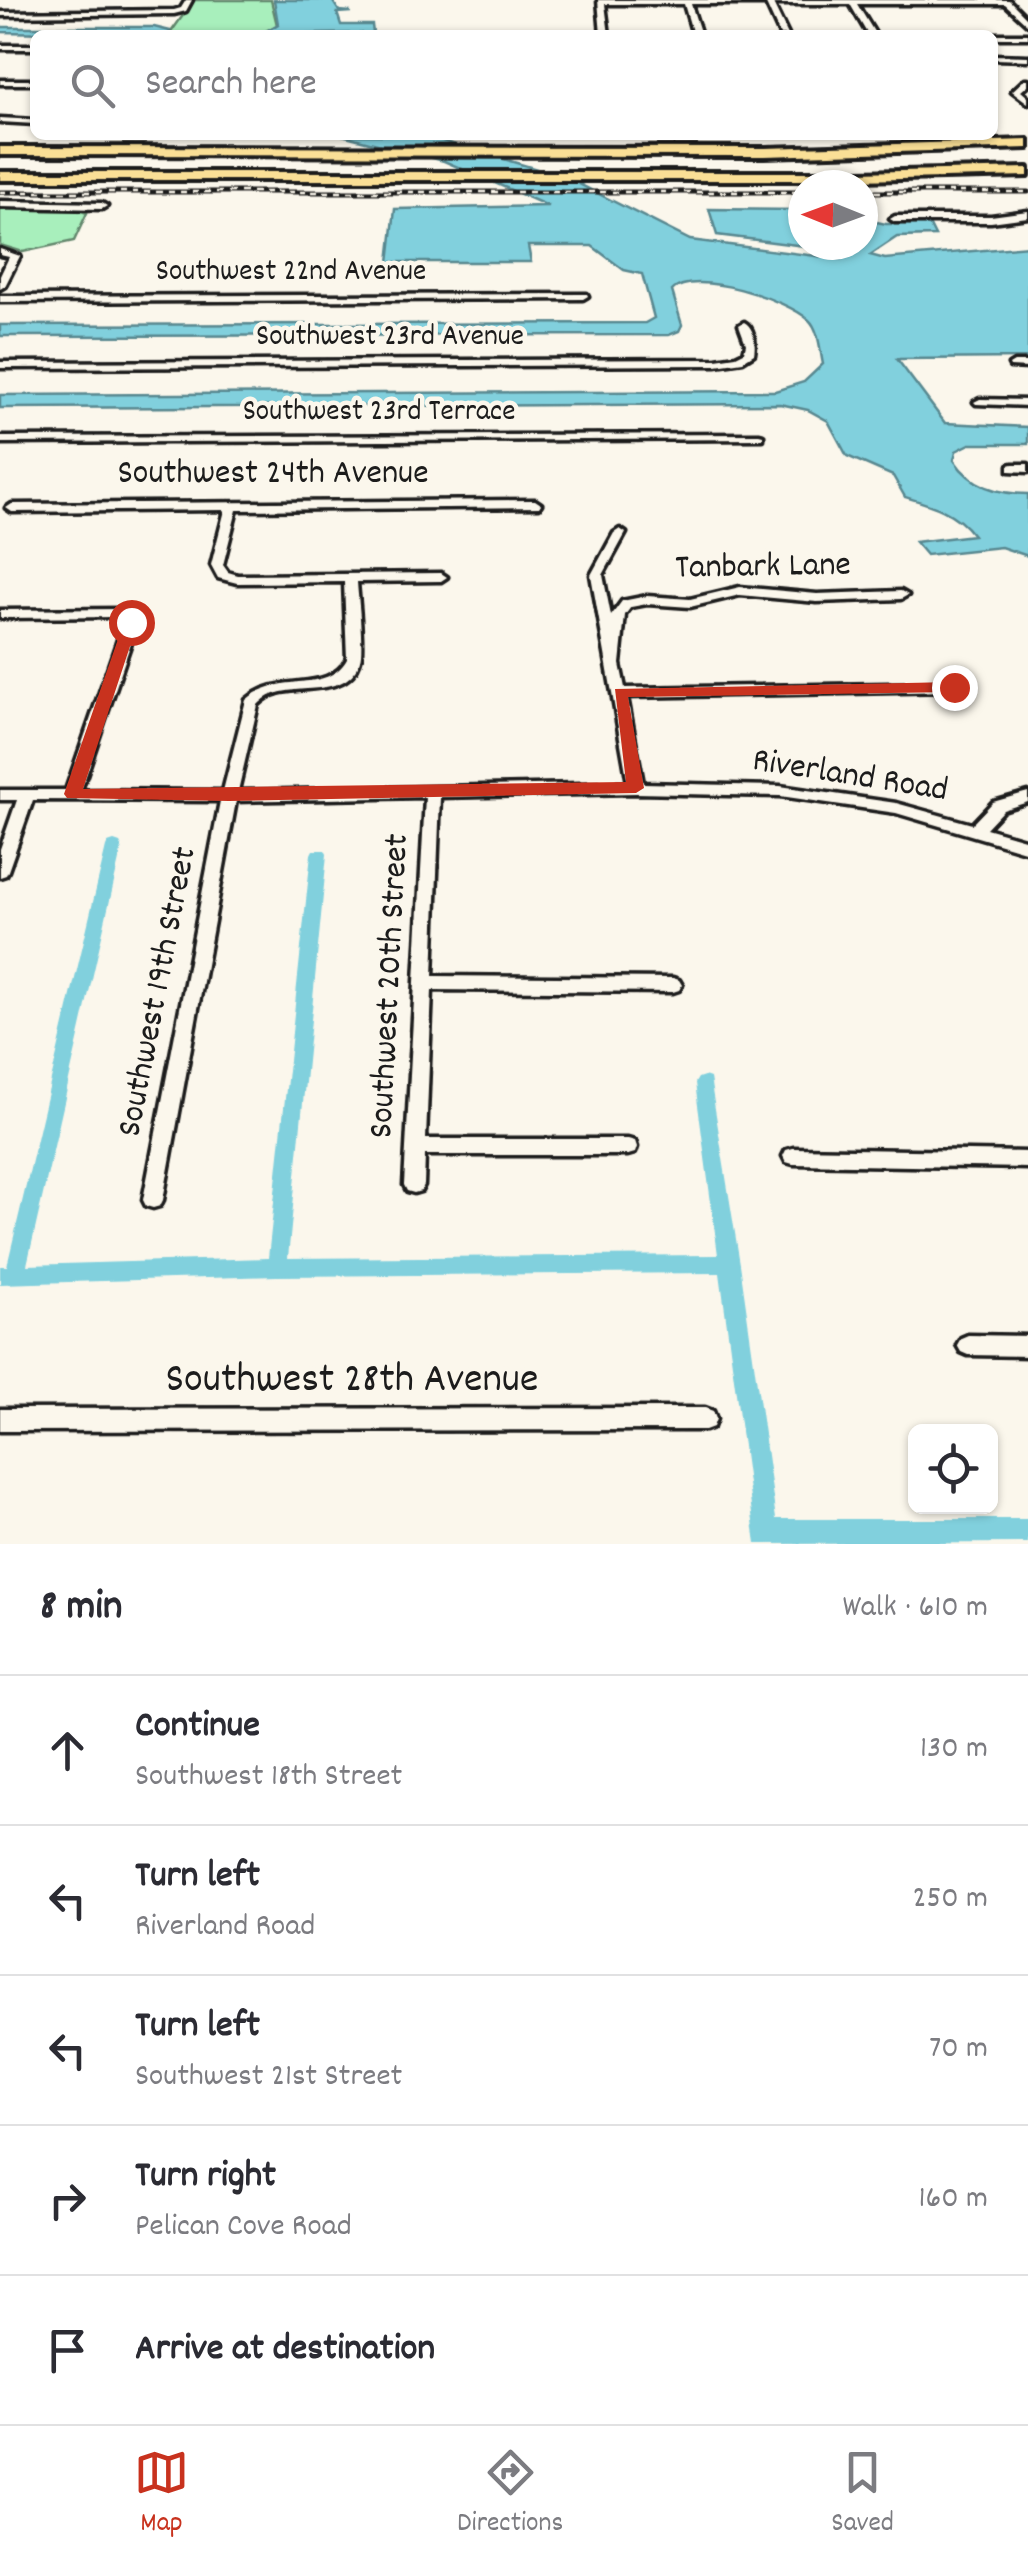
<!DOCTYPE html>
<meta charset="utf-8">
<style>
body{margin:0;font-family:Dekko,sans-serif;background:#f2f2f3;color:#2b2b33}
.controls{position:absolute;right:30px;bottom:30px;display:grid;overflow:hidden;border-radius:15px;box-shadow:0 2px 8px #0004}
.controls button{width:90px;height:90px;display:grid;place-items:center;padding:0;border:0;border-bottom:2px solid #e1e1e2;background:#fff;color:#2b2b33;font:50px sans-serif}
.compass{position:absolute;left:788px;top:170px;width:90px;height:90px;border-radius:50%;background:#fff;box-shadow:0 2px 8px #0004;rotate:271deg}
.stop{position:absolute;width:30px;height:30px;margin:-22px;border:8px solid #c8321e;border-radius:50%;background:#fff}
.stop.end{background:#c8321e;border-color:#fff;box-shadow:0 2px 10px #0008}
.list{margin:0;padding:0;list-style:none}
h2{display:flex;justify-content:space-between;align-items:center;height:130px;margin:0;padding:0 40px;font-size:42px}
h2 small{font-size:32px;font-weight:400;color:#7c7c81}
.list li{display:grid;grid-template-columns:65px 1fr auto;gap:30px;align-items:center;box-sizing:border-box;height:150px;padding:0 40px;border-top:2px solid #e1e1e2}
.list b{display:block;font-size:38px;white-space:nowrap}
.list p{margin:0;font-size:32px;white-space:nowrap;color:#7c7c81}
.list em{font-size:32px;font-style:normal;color:#7c7c81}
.icon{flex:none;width:55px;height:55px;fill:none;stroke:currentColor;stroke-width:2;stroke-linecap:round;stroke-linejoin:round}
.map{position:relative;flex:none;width:1028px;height:1544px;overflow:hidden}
.search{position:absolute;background:#fff;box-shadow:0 2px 8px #0004;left:30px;right:30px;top:30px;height:110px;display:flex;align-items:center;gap:25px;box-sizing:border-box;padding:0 35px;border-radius:15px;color:#7c7c81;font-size:38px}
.sheet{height:880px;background:#fff}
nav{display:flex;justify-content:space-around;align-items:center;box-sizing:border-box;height:140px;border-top:2px solid #e1e1e2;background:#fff;font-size:28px;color:#7c7c81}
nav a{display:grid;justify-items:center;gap:5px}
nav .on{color:#c8321e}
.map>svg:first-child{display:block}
.green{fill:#a8efbc;stroke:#62866c;stroke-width:2.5}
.water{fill:#81d0dd;stroke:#598890;stroke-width:2.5}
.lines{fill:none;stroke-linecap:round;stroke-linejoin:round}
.canal{fill:#81d0dd;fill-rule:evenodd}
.minor-casing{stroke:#1c1c1c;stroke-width:7}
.highway-casing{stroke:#1c1c1c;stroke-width:8}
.minor{fill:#fbf7ec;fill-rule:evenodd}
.highway{fill:#fadf96;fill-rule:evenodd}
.rail-casing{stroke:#1c1c1c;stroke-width:5}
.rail{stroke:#fbf7ec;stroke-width:2.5;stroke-dasharray:6;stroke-linecap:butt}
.route{fill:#c8321e}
.labels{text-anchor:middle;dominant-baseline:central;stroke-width:9;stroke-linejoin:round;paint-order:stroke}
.far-street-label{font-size:30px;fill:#1c1c1c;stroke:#fbf7ec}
.street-label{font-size:35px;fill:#1c1c1c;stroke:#fbf7ec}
.near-street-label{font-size:42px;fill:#1c1c1c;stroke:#fbf7ec}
</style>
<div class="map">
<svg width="1028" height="1544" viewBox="0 0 1028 1544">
<rect width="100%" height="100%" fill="#fbf7ec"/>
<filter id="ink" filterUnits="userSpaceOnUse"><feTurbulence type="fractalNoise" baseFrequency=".01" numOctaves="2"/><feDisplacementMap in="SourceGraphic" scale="20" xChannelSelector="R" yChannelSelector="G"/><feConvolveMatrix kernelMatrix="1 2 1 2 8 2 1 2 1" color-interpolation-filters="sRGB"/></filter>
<g filter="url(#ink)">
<!-- green -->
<path class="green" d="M 194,0 L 271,0 L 277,25 L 258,35 L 169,35 Z
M 0,206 L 68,206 L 87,213 L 74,241 L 23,252 L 0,245 Z"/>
<!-- water -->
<path class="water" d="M 274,0 L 332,0 L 339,11 L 351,12 L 337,13 L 341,25 L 372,25 L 373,33 L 260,35 L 278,24 Z
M 0,27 L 154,27 L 170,31 L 169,35 L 0,32 Z
M 342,135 L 442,135 L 436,139 L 567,178 L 690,240 L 840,259 L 836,250 L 717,235 L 709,209 L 803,210 L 803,245 L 863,245 L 863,219 L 886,224 L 929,224 L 935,236 L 897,237 L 870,255 L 885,259 L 1028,246 L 1028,358 L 897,359 L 945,423 L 1028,427 L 1028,444 L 970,444 L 956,451 L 954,460 C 971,486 997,494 1028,494 L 1028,556 L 1001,547 L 926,555 L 915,542 L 973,535 C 956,512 932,505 905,497 L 893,476 L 847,456 L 828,421 L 808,410 L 780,404 L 0,408 L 0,395 L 775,391 L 804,382 L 823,364 C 820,351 819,329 809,320 C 788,300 694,268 672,291 L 682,325 L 679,331 L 669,335 L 0,336 L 0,325 L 645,323 L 654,318 L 642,274 L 624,270 L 592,246 L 528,246 L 531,262 L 389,262 L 395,209 L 548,206 L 444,161 Z"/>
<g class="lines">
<!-- canal -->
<path class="canal" d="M 114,841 L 120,843 L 122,847 L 27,1265 L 268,1258 L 311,854 L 313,850 L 325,850 L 327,854 L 288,1258 L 718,1255 L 695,1083 L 698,1078 L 704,1076 L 710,1078 L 740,1264 L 776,1519 L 1028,1519 L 1028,1543 L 756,1544 L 720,1273 L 277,1276 L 0,1284 L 0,1266 L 7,1266 L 106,847 L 108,843 Z"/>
<!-- minor casing -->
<g class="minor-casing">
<path id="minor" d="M 186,0 L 192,0 L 186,11 L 174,14 L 0,16 L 0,12 L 174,10 L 181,8 Z
M 598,0 L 1009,0 L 1028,19 L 1028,25 L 1005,4 L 857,4 L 876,35 L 868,35 L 850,4 L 773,4 L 788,35 L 780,35 L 766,4 L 691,4 L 701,35 L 693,35 L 684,4 L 605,4 L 609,35 L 601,35 Z
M 993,34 L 1028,34 L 1028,38 L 993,38 L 993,35 L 990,35 Z
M 0,45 L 35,45 L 35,49 L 0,49 Z
M 993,55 L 1028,56 L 1028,60 L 993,59 Z
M 1025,79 L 1028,79 L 1028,85 L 1021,91 L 1028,97 L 1028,103 L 1012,91 Z
M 0,80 L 35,80 L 35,84 L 0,84 Z
M 0,118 L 35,120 L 35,124 L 0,122 Z
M 0,201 L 102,203 L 107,206 L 102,209 L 0,207 Z
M 1028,211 L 1028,217 L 991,222 L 895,222 L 890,219 L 895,216 L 991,216 Z
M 0,249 L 20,256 L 5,286 L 0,289 L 0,276 L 9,257 L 0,255 Z
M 587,294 L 588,296 L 583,299 L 0,302 L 0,296 Z
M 744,322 C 754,327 756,343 754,354 L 743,361 L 716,365 L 0,368 L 0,362 L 716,359 L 736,356 L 744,352 L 746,344 L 739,325 Z
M 1014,362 L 1028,362 L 1028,368 L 1010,367 L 1009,365 Z
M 980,399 L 1028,400 L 1028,406 L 976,404 L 974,402 Z
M 759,434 L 763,435 L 763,439 L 0,443 L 0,437 Z
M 1013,464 L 1028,464 L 1028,472 L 1009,471 L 1009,465 Z
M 535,500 L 541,504 L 539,507 L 237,510 L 223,565 L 228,572 L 238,575 L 441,573 L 447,577 L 441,581 L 357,582 C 358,598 364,648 360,660 C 350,696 305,685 278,693 C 269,695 264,699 258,705 L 238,791 L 628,783 L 591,575 L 614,533 L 620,529 L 626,533 L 603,575 L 611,616 L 622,601 L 647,596 L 690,599 L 740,587 L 817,594 L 901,591 L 908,595 L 901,599 L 817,602 L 740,595 L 690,607 L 647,604 L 631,607 L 625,615 L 620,664 L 625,688 L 955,683 L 962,687 L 955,691 L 627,697 L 643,783 L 780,786 L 896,803 L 972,824 L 993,802 L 1028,792 L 1028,802 L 1003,810 L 986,828 L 1028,840 L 1028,852 L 896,813 L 780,796 L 636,793 L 440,797 L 433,976 L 673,978 L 679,980 L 682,985 L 679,990 L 673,992 L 432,990 L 426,1139 L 628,1139 L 635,1141 L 637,1147 L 635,1153 L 628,1155 L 425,1155 L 424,1185 L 421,1191 L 414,1193 L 407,1191 L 404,1185 L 425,797 L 236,801 L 163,1200 L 160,1206 L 153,1208 L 146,1206 L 143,1200 L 220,801 L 33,800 L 8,871 L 6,875 L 0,877 L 0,849 L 17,800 L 0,800 L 0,790 L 66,790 L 124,622 L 119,617 L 0,618 L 0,610 L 122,609 L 134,614 L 138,622 L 81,790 L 223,791 L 246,700 C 281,670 327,695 347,659 L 344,582 L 237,583 L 218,578 L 211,565 L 225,510 L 12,512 L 6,508 L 12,504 Z
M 793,1148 L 1028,1152 L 1028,1168 L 793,1164 L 786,1162 L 783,1156 L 786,1150 Z
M 968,1335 L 1028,1336 L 1028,1356 L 968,1355 L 961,1352 L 957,1345 L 961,1338 Z
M 705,1408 L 713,1411 L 716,1419 L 713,1427 L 705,1430 L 0,1431 L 0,1409 Z"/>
</g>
<!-- highway casing -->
<g class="highway-casing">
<path id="highway" d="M 1028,140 L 1028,148 L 765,156 L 0,155 L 0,147 L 765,148 Z
M 1028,168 L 1028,176 L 859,180 L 0,180 L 0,172 L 859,172 Z"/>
</g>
<!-- minor -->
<use href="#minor" class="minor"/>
<!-- highway -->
<use href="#highway" class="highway"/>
<!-- rail casing -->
<g class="rail-casing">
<path id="rail" d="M 0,192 L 803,192
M 863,192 L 1028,192"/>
</g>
<!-- rail -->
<use href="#rail" class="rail"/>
</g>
</g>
<!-- route -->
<path class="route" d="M 131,618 L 138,622 L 83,789 L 626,782 L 615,689 L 954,682 L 962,687 L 954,692 L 628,697 L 644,788 L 636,793 L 229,801 L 67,798 L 64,794 L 124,622 Z"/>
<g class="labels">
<!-- far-street labels -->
<g class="far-street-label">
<text x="291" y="273">Southwest 22nd Avenue</text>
<text x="390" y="338">Southwest 23rd Avenue</text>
<text x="379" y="413">Southwest 23rd Terrace</text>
</g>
<!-- street labels -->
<g class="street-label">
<text x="273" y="475">Southwest 24th Avenue</text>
<text transform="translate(763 568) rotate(-1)">Tanbark Lane</text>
<text transform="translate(850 777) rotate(9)">Riverland Road</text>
<text transform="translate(391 986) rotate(-87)">Southwest 20th Street</text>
<text transform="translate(159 992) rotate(-79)">Southwest 19th Street</text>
</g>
<!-- near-street labels -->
<g class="near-street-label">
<text x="352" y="1382">Southwest 28th Avenue</text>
</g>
</g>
</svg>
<div class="controls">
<button><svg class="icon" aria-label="locate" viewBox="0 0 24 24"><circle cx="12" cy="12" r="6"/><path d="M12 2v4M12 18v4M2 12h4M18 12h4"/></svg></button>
</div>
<svg class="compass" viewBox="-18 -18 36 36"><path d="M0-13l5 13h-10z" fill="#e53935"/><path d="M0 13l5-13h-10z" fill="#7c7c81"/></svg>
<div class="stop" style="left:131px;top:622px"></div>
<div class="stop end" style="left:954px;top:687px"></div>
<div class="search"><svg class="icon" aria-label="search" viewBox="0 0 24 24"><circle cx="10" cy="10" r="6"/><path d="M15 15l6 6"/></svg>Search here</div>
</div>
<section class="sheet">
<h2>8 min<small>Walk · 610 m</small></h2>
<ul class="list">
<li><svg class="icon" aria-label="ahead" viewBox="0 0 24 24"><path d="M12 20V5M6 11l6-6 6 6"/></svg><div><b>Continue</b><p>Southwest 18th Street</p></div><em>130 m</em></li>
<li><svg class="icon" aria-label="left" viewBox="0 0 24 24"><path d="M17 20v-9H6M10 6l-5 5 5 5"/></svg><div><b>Turn left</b><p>Riverland Road</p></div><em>250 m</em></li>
<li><svg class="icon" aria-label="left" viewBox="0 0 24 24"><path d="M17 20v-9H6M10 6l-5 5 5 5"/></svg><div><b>Turn left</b><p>Southwest 21st Street</p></div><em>70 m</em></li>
<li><svg class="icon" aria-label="right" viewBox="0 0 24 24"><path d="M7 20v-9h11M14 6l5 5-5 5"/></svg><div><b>Turn right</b><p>Pelican Cove Road</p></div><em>160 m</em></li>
<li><svg class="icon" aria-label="arrive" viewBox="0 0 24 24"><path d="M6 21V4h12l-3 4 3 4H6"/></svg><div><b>Arrive at destination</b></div></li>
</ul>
</section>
<nav>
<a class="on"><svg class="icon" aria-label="map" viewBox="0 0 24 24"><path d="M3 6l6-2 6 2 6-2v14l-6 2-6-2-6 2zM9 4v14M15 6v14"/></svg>Map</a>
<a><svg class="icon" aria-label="directions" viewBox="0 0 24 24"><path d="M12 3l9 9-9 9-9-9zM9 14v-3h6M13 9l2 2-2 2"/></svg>Directions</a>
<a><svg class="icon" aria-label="saved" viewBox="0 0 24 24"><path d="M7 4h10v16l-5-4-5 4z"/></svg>Saved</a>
</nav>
